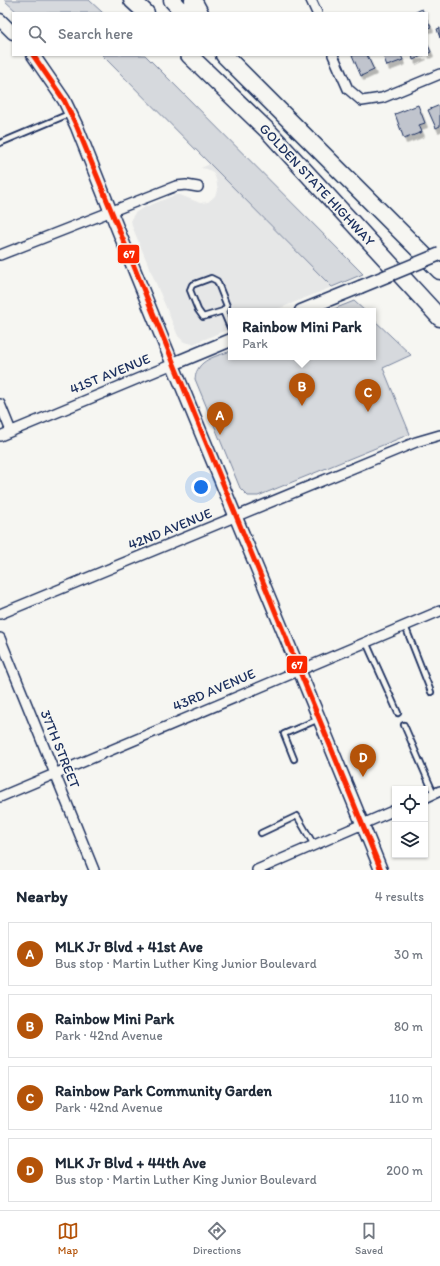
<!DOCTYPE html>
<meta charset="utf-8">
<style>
body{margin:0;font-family:Itim,sans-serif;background:#f2f2f3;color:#1f2937}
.controls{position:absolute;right:12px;bottom:12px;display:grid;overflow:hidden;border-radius:0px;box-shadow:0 1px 3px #0004}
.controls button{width:36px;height:36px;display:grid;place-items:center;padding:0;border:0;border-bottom:1px solid #e0e1e3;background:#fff;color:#1f2937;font:20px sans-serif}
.you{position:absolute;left:201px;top:487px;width:14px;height:14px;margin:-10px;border:3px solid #fff;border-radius:50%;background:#1a73e8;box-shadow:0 0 0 6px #1a73e833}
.badge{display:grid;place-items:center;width:26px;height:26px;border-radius:50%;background:#b45309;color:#fff;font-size:13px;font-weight:700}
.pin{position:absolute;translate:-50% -33px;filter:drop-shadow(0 1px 2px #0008)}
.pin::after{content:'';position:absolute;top:21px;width:14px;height:12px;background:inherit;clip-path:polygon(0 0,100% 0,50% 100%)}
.popup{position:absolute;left:228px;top:308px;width:148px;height:52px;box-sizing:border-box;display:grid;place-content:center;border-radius:0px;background:#fff;filter:drop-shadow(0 1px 3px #0005);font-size:13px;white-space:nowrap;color:#747a83}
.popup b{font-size:15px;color:#1f2937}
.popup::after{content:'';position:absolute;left:50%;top:100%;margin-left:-8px;border:8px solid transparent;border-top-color:#fff}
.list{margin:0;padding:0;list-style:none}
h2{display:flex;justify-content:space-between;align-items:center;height:52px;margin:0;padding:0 16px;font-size:17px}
h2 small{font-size:13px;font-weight:400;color:#747a83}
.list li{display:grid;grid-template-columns:26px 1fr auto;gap:12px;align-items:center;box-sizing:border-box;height:64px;margin:0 8px 8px;padding:0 8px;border:1px solid #e0e1e3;border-radius:0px}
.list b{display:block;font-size:15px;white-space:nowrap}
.list p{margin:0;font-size:13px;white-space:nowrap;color:#747a83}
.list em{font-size:13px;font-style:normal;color:#747a83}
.icon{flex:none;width:22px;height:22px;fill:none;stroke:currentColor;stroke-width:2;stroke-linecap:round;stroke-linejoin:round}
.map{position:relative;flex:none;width:440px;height:870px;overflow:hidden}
.search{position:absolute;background:#fff;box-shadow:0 1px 3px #0004;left:12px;right:12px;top:12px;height:44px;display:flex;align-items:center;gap:10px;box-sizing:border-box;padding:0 14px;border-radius:0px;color:#747a83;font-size:15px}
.sheet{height:340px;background:#fff}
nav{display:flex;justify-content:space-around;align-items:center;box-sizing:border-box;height:56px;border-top:1px solid #e0e1e3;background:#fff;font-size:11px;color:#747a83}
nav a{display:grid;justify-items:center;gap:2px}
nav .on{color:#b45309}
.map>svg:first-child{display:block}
.built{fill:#e6e7e7}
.green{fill:#d6d9dd;stroke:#78849e}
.building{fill:#c0c4cd;stroke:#1b2f5e;filter:url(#shadow)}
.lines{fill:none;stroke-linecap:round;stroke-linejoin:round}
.lane-casing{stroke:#1b2f5e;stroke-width:8}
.street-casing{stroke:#1b2f5e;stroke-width:12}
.secondary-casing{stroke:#1b2f5e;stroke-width:15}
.highway-casing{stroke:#1b2f5e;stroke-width:19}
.lane{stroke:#f6f6f2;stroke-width:4.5}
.street{stroke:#f6f6f2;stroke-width:9}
.secondary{stroke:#f6f6f2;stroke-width:12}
.highway{stroke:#f6f6f2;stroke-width:16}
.secondary-bridge-casing{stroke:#1b2f5e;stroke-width:15;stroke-linecap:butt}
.secondary-bridge{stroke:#f6f6f2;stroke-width:12}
.bus-1-casing{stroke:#f6f6f2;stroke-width:8}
.bus-1{stroke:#fa2600;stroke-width:5}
.labels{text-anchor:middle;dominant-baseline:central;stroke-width:3.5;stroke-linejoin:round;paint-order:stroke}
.street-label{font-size:14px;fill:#1b2f5e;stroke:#f6f6f2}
.line-badge{stroke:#f6f6f2;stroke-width:1.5}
.badge-label{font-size:11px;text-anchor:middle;font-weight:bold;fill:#fff}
</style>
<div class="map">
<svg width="440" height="870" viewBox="0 0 440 870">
<defs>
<filter id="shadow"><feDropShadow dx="2.5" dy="4.5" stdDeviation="0" flood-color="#0004"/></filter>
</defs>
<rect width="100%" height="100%" fill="#f6f6f2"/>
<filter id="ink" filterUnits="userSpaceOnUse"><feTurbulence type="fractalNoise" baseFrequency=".025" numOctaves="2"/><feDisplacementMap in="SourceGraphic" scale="8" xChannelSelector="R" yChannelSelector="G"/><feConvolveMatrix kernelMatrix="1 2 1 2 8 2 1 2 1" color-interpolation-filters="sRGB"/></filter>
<g filter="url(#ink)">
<!-- built -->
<path class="built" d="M 210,164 L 332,287 L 273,311 L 231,311 L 231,328 L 193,344 L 184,342 L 178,336 L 132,226 L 131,219 L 135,213 L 141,209 L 175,195 L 180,195 L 200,203 L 208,202 L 214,197 L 218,191 L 216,179 L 213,172 L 207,169 L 201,168 Z"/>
<!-- green -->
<path class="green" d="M 4,0 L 89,0 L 103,13 L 18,13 Z
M 102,55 L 145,55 L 363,274 L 332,287 Z
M 354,301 L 365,311 L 329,311 Z
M 373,319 L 411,355 L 383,368 L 410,434 L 258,496 L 248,496 L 240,488 L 195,379 C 197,359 215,357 231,351 L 231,357 L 373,357 Z"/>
<!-- building -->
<path class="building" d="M 422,9 L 424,13 L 414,13 Z
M 427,19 L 431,27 L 427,28 Z
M 440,28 L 440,38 L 437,29 Z
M 427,43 L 431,52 L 427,54 Z
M 352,55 L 367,55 L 374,70 L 361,76 Z
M 383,55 L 401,55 L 403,60 L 387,66 Z
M 412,55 L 424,55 L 413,60 Z
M 418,105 L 425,123 L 419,125 L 422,132 L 404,139 L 395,114 Z
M 440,105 L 440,126 L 436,128 L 428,110 Z"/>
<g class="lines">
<!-- lane casing -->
<g class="lane-casing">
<path id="lane" d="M 0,143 L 69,114
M 211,278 L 217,281 L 227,306 L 223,311 L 203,317 L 198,310 L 190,290 L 192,285 Z
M 223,311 L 231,330
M 405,626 L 431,692
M 366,642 L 398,713
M 404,725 L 434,794
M 294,759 L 284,734 L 319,719
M 261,833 L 297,816 L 314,845"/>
</g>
<!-- street casing -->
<g class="street-casing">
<path id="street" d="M 311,0 L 317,13
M 333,55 L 348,89 L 362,101 L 382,98 L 440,74
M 0,255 L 176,186 L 186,185 L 198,187
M 0,404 L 11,431
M 0,436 L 173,364
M 0,614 L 416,442 L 440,435
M 0,638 L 94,870
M 0,797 L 440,611
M 425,798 L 440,791
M 257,870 L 395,810"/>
</g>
<!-- secondary casing -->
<g class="secondary-casing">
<path id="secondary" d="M 0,20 L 13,33
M 33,55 L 64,100 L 77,127 C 175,376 281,622 381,870
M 301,311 L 360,287
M 173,364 L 231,340"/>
</g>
<!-- highway casing -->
<g class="highway-casing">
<path id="highway" d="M 132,0 L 146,13
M 172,0 L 184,13
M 193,0 L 200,13
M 189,55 L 269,132 L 440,318
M 224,55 L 440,271"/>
</g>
<!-- lane -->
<use href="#lane" class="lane"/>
<!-- street -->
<use href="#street" class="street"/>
<!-- secondary -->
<use href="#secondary" class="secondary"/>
<!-- highway -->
<use href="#highway" class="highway"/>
<!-- secondary-bridge casing -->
<g class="secondary-bridge-casing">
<path id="secondary-bridge" d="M 360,287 L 440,254"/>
</g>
<!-- secondary-bridge -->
<use href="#secondary-bridge" class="secondary-bridge"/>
<!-- bus-1 casing -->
<g class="bus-1-casing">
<path id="bus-1" d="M 33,55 L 64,100 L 77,127 L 381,870"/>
</g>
<!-- bus-1 -->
<use href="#bus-1" class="bus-1"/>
</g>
</g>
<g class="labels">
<!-- street labels -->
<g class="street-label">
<text transform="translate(317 185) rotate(47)">GOLDEN STATE HIGHWAY</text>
<text transform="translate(110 374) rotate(-22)">41ST AVENUE</text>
<text transform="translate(170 529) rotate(-22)">42ND AVENUE</text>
<text transform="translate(214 690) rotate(-23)">43RD AVENUE</text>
<text transform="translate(60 749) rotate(68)">37TH STREET</text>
</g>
</g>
<g class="line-badge">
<rect x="117" y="244" width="23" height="20" rx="4" fill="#fa2600"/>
<rect x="286" y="655" width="22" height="19" rx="4" fill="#fa2600"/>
</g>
<g class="badge-label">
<text x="129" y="258">67</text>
<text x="297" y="669">67</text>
</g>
</svg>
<div class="controls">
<button><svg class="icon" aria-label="locate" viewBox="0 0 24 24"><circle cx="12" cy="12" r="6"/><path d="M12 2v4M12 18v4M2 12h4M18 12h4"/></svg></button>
<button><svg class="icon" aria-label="layers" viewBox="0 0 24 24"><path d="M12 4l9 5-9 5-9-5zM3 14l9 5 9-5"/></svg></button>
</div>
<div class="you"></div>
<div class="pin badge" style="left:220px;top:435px">A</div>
<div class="pin badge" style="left:302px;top:406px">B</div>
<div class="popup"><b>Rainbow Mini Park</b>Park</div>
<div class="pin badge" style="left:368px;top:412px">C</div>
<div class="pin badge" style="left:363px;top:777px">D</div>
<div class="search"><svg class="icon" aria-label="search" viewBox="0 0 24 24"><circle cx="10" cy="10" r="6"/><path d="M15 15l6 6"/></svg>Search here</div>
</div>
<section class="sheet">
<h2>Nearby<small>4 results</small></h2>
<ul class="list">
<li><span class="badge">A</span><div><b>MLK Jr Blvd + 41st Ave</b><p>Bus stop · Martin Luther King Junior Boulevard</p></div><em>30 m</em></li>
<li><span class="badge">B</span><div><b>Rainbow Mini Park</b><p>Park · 42nd Avenue</p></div><em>80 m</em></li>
<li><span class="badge">C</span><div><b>Rainbow Park Community Garden</b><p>Park · 42nd Avenue</p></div><em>110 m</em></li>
<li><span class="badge">D</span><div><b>MLK Jr Blvd + 44th Ave</b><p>Bus stop · Martin Luther King Junior Boulevard</p></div><em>200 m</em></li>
</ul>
</section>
<nav>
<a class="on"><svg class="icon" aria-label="map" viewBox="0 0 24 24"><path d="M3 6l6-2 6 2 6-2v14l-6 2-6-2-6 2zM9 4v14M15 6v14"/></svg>Map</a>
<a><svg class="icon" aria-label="directions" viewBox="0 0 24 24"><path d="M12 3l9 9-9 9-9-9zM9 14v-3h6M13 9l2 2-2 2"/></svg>Directions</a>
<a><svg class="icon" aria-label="saved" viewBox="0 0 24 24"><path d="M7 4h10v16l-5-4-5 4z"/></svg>Saved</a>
</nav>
